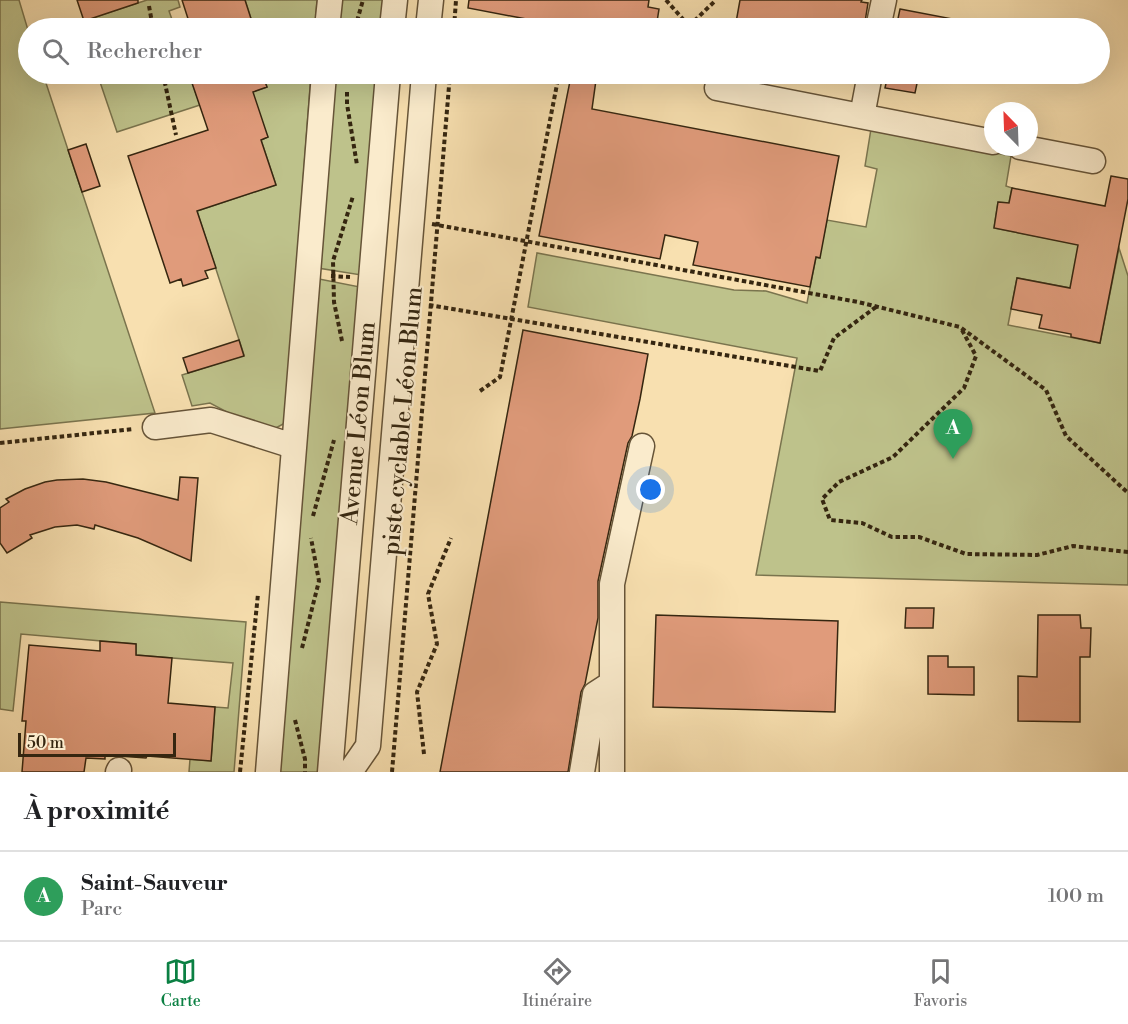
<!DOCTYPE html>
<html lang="fr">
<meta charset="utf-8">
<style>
body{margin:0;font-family:"Libre Bodoni",serif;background:#f6f6f6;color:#202124}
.compass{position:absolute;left:984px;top:102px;width:54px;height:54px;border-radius:50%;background:#fff;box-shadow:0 6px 24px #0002;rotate:337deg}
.scale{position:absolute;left:18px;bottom:15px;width:158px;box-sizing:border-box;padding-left:6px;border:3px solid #352610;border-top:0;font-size:16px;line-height:21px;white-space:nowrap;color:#352610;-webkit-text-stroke:4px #faebcc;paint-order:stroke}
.you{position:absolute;left:651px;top:490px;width:21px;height:21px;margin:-15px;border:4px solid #fff;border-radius:50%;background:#1a73e8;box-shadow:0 0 0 9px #1a73e833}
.badge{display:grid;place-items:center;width:39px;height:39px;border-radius:50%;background:#0b8043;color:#fff;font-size:20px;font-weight:700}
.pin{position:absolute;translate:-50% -50px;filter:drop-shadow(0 2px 3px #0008)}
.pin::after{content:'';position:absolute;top:32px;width:21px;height:18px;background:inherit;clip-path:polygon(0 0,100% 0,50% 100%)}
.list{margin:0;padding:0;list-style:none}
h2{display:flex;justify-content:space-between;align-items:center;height:78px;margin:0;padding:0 24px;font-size:26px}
h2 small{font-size:20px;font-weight:400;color:#757577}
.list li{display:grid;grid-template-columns:39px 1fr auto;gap:18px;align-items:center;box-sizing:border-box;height:90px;padding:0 24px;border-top:2px solid #e0e0e0}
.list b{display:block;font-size:22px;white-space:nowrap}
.list p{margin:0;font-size:20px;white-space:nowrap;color:#757577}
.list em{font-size:20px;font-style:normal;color:#757577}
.icon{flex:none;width:33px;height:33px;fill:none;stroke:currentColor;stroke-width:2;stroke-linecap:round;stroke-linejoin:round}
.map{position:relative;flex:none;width:1128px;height:772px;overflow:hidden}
.search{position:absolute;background:#fff;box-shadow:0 6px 24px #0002;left:18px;right:18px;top:18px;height:66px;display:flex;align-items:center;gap:15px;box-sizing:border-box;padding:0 21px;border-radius:33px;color:#757577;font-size:22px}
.sheet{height:168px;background:#fff}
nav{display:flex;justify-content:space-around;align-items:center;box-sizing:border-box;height:84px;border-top:2px solid #e0e0e0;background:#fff;font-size:16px;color:#757577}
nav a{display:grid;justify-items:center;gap:3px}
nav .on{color:#0b8043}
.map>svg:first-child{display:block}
.green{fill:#bec28b;stroke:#7a744e;stroke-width:1.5}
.building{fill:#e09b7b;stroke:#352610;stroke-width:1.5}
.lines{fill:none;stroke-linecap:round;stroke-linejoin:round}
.minor-casing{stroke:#665438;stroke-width:27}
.path{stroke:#352610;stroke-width:4;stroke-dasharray:4.5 3;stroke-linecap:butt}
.minor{stroke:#faebcc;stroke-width:24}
.labels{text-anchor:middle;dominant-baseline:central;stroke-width:4.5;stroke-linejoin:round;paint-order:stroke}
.street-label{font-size:24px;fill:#352610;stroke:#faebcc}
</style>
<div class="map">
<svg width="1128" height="772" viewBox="0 0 1128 772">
<rect width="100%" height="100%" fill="#f8e0b0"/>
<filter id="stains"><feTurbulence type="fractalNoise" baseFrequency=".00333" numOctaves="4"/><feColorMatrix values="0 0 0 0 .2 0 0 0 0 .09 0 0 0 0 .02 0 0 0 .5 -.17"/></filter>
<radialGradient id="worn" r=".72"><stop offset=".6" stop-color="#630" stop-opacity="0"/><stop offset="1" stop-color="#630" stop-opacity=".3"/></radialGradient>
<!-- green -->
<path class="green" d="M 0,0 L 19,0 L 28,30 L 28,74 L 43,74 L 155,413 L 0,429 Z
M 147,0 L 178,0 L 180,7 L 169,11 L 175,28 L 83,28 L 80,22 Z
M 245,0 L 317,0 L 315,28 L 254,28 Z
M 340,0 L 384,0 L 382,28 L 338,28 Z
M 127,74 L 189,74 L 200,105 L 117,132 L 100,82 Z
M 262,74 L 311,74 L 285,423 L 274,429 L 261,430 L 210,403 L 192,406 L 182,375 L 244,355 L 197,211 L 276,185 L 261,140 L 268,137 L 246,94 L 267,87 Z
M 334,74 L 378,74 L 361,275 L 318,268 Z
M 871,129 L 1011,156 L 1006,186 L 1012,188 L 1009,203 L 998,202 L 994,228 L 1087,246 L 1070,288 L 1017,278 L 1008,325 L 1100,343 L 1119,248 L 1128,276 L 1128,585 L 756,575 L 797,358 L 528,307 L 537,253 L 734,290 L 766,291 L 807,303 L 816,257 L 819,258 L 827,220 L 866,227 L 877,169 L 865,166 Z
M 314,278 L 360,287 L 321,772 L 275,772 Z
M 0,602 L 246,622 L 234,772 L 189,772 L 190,759 L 211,761 L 215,707 L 228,708 L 233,663 L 136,655 L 136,644 L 21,634 L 13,711 L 0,709 Z"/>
<!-- building -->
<path class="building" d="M 77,0 L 138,0 L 138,3 L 84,21 Z
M 182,0 L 245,0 L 254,28 L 191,28 Z
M 469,0 L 649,0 L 648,7 L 659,9 L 656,28 L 574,28 L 468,8 Z
M 740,0 L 862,0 L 861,2 L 868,3 L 864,28 L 735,28 Z
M 900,9 L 958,20 L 957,28 L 896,28 Z
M 206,74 L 262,74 L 267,87 L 253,92 L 268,137 L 261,140 L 276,185 L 197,211 L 216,268 L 205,271 L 208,278 L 183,286 L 181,279 L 170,283 L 128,156 L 208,130 L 192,83 L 208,78 Z
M 888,74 L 919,74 L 915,93 L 885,88 Z
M 571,76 L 596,80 L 592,109 L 839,156 L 820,258 L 816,257 L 810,287 L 693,265 L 698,242 L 665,235 L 660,259 L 539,236 Z
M 86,144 L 100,186 L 82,192 L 68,150 Z
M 1111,176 L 1128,179 L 1128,199 L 1100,343 L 1071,337 L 1071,334 L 1039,328 L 1042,315 L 1011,309 L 1017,278 L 1070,288 L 1078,245 L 994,228 L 998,202 L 1009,203 L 1012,188 L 1105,206 Z
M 523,330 L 648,354 L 640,399 L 632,436 L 628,443 L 598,581 L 598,618 L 585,684 L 581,692 L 568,772 L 440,772 Z
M 239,340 L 244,356 L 188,373 L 183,358 Z
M 180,477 L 198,478 L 191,561 L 138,538 L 95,525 L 94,529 L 77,525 L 55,527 L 30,535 L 32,538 L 7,553 L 0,543 L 0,508 L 9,502 L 6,499 L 25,489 L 45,482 L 57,480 L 83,479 L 106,482 L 178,500 Z
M 906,608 L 934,608 L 933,628 L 905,628 Z
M 656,615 L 838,621 L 835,712 L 653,707 Z
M 1038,615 L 1080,615 L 1081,628 L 1091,628 L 1090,657 L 1080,657 L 1080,722 L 1018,721 L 1018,676 L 1037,677 Z
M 100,641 L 136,644 L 136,655 L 172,658 L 168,703 L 215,707 L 211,761 L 147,756 L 146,758 L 105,755 L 105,759 L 86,758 L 84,772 L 22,772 L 26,721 L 22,721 L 29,645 L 100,651 Z
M 928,656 L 948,656 L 948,667 L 974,667 L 974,695 L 928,694 Z"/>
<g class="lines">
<!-- minor casing -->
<g class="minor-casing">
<path id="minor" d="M 327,28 L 330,0
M 392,28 L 395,0
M 428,28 L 431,0
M 878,28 L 884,0
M 717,88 L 993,142
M 862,116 L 870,74
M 1020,147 L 1093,161
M 155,427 L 211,420 L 293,446
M 118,772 L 119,770
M 268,772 L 324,74
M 330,772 L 388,74
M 350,772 L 368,746 L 424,74
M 582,772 L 595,694 L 612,683
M 612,772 L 612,584 L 642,446"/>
</g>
<!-- path -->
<path class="path" d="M 666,0 L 689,26 L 689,28
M 149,6 L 153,28
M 448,26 L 465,28
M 689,26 L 716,0
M 355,28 L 363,0
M 454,28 L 456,0
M 568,28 L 569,19
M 163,74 L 176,135
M 347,92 L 347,104 L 357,165
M 432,224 L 858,302 L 960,327 L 1046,390 L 1066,436 L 1128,493
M 331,276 L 350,277
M 429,305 L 820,371 L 834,338 L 876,307
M 962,330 L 976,356 L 964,388 L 893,457 L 839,482 L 822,499 L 830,520 L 862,523 L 892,537 L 919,537 L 966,554 L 1037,555 L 1073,546 L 1128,552
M 342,341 L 334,302 L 333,261 L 353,196
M 480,391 L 500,377 L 559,74
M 0,443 L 133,429
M 313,516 L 334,440
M 302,648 L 319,581 L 311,538
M 295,720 L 305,759 L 305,772
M 424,754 L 417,692 L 437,644 L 428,594 L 451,538
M 240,772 L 258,594
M 392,772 L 450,74"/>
<!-- minor -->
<use href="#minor" class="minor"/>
</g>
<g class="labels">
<!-- street labels -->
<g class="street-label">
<text transform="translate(403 421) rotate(-85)">piste cyclable Léon Blum</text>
<text transform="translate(359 423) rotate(-85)">Avenue Léon Blum</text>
</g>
</g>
<rect width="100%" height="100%" filter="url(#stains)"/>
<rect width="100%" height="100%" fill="url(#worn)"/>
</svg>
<svg class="compass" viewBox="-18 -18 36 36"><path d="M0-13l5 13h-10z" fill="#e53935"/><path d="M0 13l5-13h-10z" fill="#757577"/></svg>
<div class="scale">50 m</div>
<div class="you"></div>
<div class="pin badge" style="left:953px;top:459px;background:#2e9e5b">A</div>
<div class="search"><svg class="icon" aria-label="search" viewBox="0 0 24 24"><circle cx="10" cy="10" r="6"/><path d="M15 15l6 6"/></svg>Rechercher</div>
</div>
<section class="sheet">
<h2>À proximité<small></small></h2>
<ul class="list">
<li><span class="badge" style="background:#2e9e5b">A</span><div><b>Saint-Sauveur</b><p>Parc</p></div><em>100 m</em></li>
</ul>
</section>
<nav>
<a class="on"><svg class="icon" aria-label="map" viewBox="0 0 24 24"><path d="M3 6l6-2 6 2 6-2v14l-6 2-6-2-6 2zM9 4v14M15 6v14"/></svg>Carte</a>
<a><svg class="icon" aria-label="directions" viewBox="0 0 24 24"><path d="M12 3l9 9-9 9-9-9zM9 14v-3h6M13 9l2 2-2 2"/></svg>Itinéraire</a>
<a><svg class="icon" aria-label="saved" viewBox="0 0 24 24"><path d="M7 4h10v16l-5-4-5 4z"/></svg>Favoris</a>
</nav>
